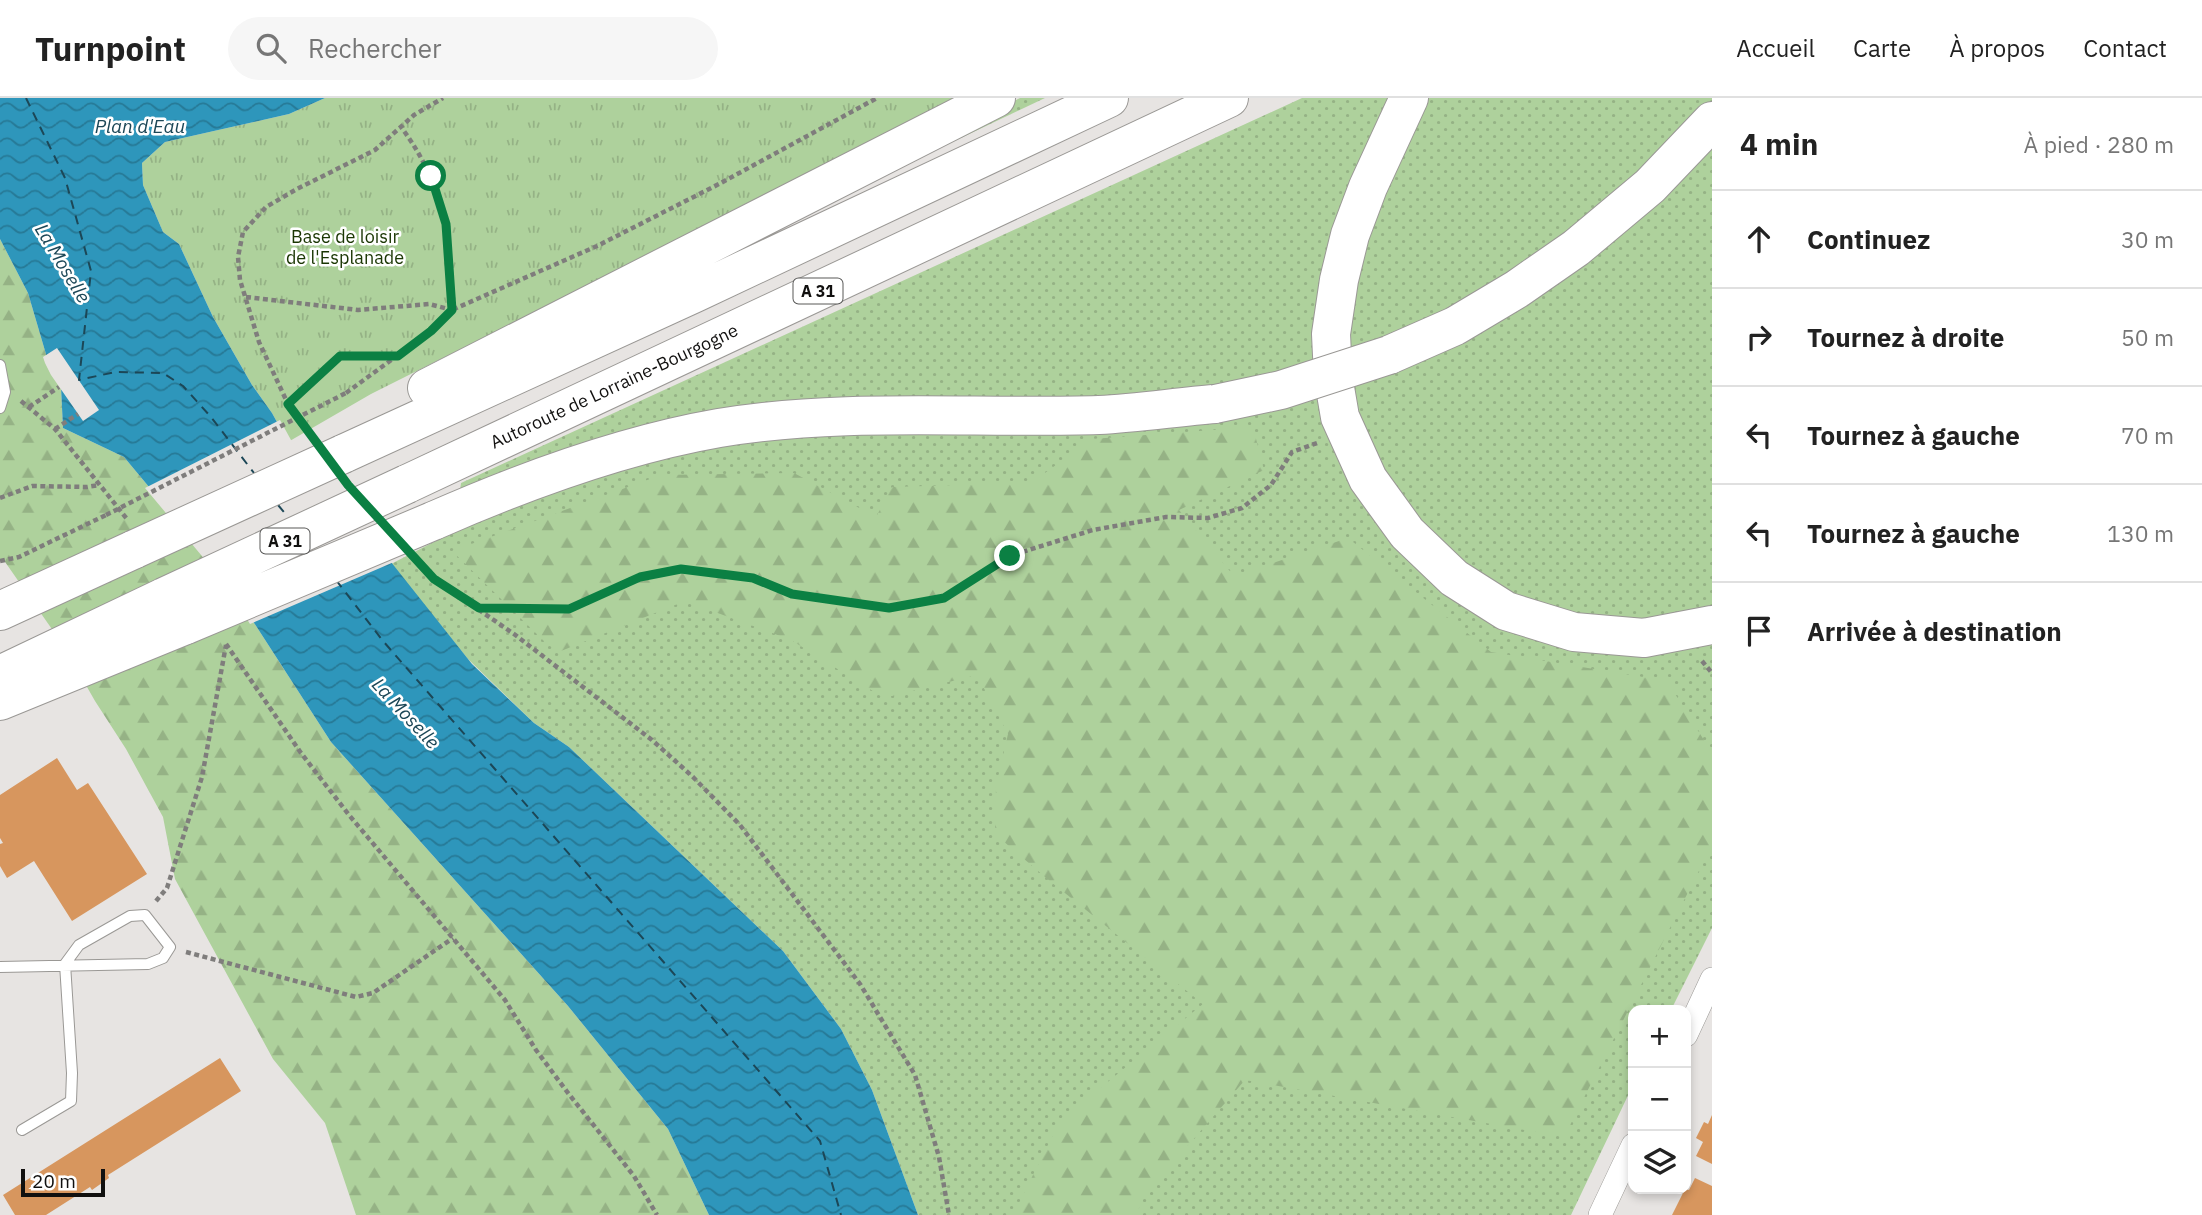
<!DOCTYPE html>
<html lang="fr">
<meta charset="utf-8">
<style>
body{margin:0;font-family:"IBM Plex Sans",sans-serif;background:#f6f6f6;color:#222}
.controls{position:absolute;right:21px;bottom:21px;display:grid;overflow:hidden;border-radius:14px;box-shadow:0 4px 10px #0003}
.controls button{width:63px;height:63px;display:grid;place-items:center;padding:0;border:0;border-bottom:2px solid #e0e0e0;background:#fff;color:#222;font:35px sans-serif}
.scale{position:absolute;left:21px;bottom:18px;width:84px;box-sizing:border-box;padding-left:7px;border:4px solid #11100f;border-top:0;font-size:19px;line-height:24px;white-space:nowrap;color:#11100f;-webkit-text-stroke:5px #fff;paint-order:stroke}
.stop{position:absolute;width:21px;height:21px;margin:-16px;border:5px solid #0b8043;border-radius:50%;background:#fff}
.stop.end{background:#0b8043;border-color:#fff;box-shadow:0 2px 7px #0008}
.list{margin:0;padding:0;list-style:none}
h2{display:flex;justify-content:space-between;align-items:center;height:91px;margin:0;padding:0 28px;font-size:30px}
h2 small{font-size:23px;font-weight:400;color:#767676}
.list li{display:grid;grid-template-columns:46px 1fr auto;gap:21px;align-items:center;box-sizing:border-box;height:98px;padding:0 28px;border-top:2px solid #e0e0e0}
.list b{display:block;font-size:26px;white-space:nowrap}
.list em{font-size:23px;font-style:normal;color:#767676}
.icon{flex:none;width:38px;height:38px;fill:none;stroke:currentColor;stroke-width:2;stroke-linecap:round;stroke-linejoin:round}
.map{position:relative;flex:none;width:1712px;height:1117px;overflow:hidden}
header{display:flex;align-items:center;gap:42px;box-sizing:border-box;height:98px;padding:0 35px;background:#fff;border-bottom:2px solid #e0e0e0}
header strong{font-size:33px}
nav{display:flex;gap:38px;margin-inline-start:auto;font-size:24px}
.search{width:490px;height:63px;background:#f6f6f6;display:flex;align-items:center;gap:18px;box-sizing:border-box;padding:0 24px;border-radius:38px;color:#767676;font-size:26px}
main{display:flex}
aside{flex:1;background:#fff}
.map>svg:first-child{display:block}
.grass{fill:url(#grass-dots)}
.forest{fill:url(#forest-firs)}
.park{fill:url(#park-tufts)}
.water{fill:url(#water-waves)}
.pier{fill:#e7e4e2}
.lines{fill:none;stroke-linecap:round;stroke-linejoin:round}
.ferry{stroke:#1c4757;stroke-width:2;stroke-dasharray:9 7;stroke-linecap:butt}
.building{fill:#d7965e}
.lane-casing{stroke:#9a9895;stroke-width:12}
.street-casing{stroke:#9a9895;stroke-width:24}
.highway-casing{stroke:#9a9895;stroke-width:40}
.path{stroke:#7f7d7c;stroke-width:4.5;stroke-dasharray:5 3.5;stroke-linecap:butt}
.lane{stroke:#fff;stroke-width:10}
.street{stroke:#fff;stroke-width:23}
.highway{stroke:#fff;stroke-width:38}
.highway-bridge-casing{stroke:#9a9895;stroke-width:40;stroke-linecap:butt}
.path-bridge{stroke:#7f7d7c;stroke-width:4.5;stroke-dasharray:5 3.5;stroke-linecap:butt}
.highway-bridge{stroke:#fff;stroke-width:38}
.route{stroke:#0b8043;stroke-width:9}
.labels{text-anchor:middle;dominant-baseline:central;stroke-width:5;stroke-linejoin:round;paint-order:stroke}
.shield{fill:#fff;stroke:#585857;stroke-width:2}
.shield-label{font-size:16px;font-weight:bold;fill:#11100f}
.park-label{font-size:18px;fill:#1a3603;stroke:#fff}
.street-label{font-size:18px;fill:#11100f;stroke:#fff}
.water-label{font-size:19px;font-style:italic;fill:#1c4757;stroke:#fff}
</style>
<header>
<strong>Turnpoint</strong>
<div class="search"><svg class="icon" aria-label="search" viewBox="0 0 24 24"><circle cx="10" cy="10" r="6"/><path d="M15 15l6 6"/></svg>Rechercher</div>
<nav><a>Accueil</a><a>Carte</a><a>À propos</a><a>Contact</a></nav>
</header>
<main>
<div class="map">
<svg width="1712" height="1117" viewBox="0 0 1712 1117">
<defs>
<pattern id="grass-dots" width="8" height="8" patternUnits="userSpaceOnUse" patternTransform="scale(1.75)"><rect width="8" height="8" fill="#aed19c"/><path d="M2 2h.1M6 6h.1" fill="none" stroke="#95b285" stroke-width="1.8" stroke-linecap="round"/></pattern>
<pattern id="forest-firs" width="22" height="20" patternUnits="userSpaceOnUse" patternTransform="scale(1.75)"><rect width="22" height="20" fill="#aed19c"/><path d="M5 1l3.5 6h-7zM16 11l3.5 6h-7z" fill="#95b285"/></pattern>
<pattern id="park-tufts" width="24" height="20" patternUnits="userSpaceOnUse" patternTransform="scale(1.75)"><rect width="24" height="20" fill="#aed19c"/><path d="M3 7l-1-3M5 7V3M7 7l1-3M15 17l-1-3M17 17v-4M19 17l1-3" fill="none" stroke="#95b285"/></pattern>
<pattern id="water-waves" width="16" height="10" patternUnits="userSpaceOnUse" patternTransform="scale(1.75)"><rect width="16" height="10" fill="#2e96bb"/><path d="M0 5q4-4 8 0t8 0" fill="none" stroke="#267996"/></pattern>
</defs>
<rect width="100%" height="100%" fill="#e7e4e2"/>
<!-- grass -->
<path class="grass" d="M 1020,0 L 1045,0 L 875,81 L 874,77 Z
M 1302,0 L 1712,0 L 1712,830 L 1671,912 L 1633,912 L 1633,987 L 1571,1117 L 918,1117 L 872,992 L 841,931 L 783,853 L 569,649 L 534,625 L 468,561 L 391,466 L 455,433 L 461,385 Z"/>
<!-- forest -->
<path class="forest" d="M 0,141 L 28,195 L 48,263 L 61,289 L 63,330 L 124,359 L 225,480 L 331,644 L 568,908 L 668,1031 L 709,1117 L 356,1117 L 325,1025 L 273,961 L 175,781 L 163,719 L 126,651 L 95,603 L 63,547 L 3,461 L 0,461 Z
M 1253,329 L 1264,372 L 1179,412 L 1234,478 L 1348,440 L 1491,554 L 1667,583 L 1712,655 L 1712,747 L 1564,1039 L 1245,982 L 1145,1097 L 1136,1117 L 1013,1117 L 1060,1023 L 1203,906 L 1045,779 L 995,736 L 996,688 L 1008,636 L 977,577 L 884,600 L 791,542 L 685,503 L 561,553 L 548,547 L 452,453 L 661,377 L 794,375 L 876,419 L 892,389 L 1031,385 L 1092,341 Z"/>
<!-- park -->
<path class="park" d="M 325,0 L 961,0 L 371,296 L 288,344 L 272,315 L 252,287 L 213,219 L 179,146 L 163,134 L 143,87 L 142,65 L 165,44 L 289,16 Z"/>
<!-- water -->
<path class="water" d="M 0,0 L 325,0 L 289,16 L 165,44 L 142,65 L 143,87 L 163,134 L 179,146 L 213,219 L 252,287 L 272,315 L 288,344 L 341,401 L 472,566 L 534,625 L 569,649 L 783,853 L 841,931 L 872,992 L 918,1117 L 709,1117 L 668,1031 L 568,908 L 331,644 L 225,480 L 124,359 L 63,330 L 61,289 L 48,263 L 28,195 L 0,141 Z"/>
<!-- pier -->
<path class="pier" d="M 57,250 L 99,312 L 83,323 L 51,277 L 45,265 L 43,259 Z
M 280,322 L 291,342 L 343,399 L 394,464 L 250,526 L 222,482 L 145,390 Z"/>
<g class="lines">
<!-- ferry -->
<path class="ferry" d="M 26,0 L 65,80 L 91,173 L 79,282 L 115,274 L 163,275 L 183,288 L 211,319 L 254,375
M 278,407 L 288,419
M 336,482 L 383,543 L 820,1043 L 841,1117"/>
</g>
<!-- building -->
<path class="building" d="M 57,660 L 77,692 L 88,685 L 147,776 L 72,823 L 34,763 L 7,780 L 0,768 L 0,746 L 3,745 L 0,740 L 0,697 Z
M 220,960 L 241,993 L 108,1077 L 109,1080 L 92,1092 L 90,1089 L 46,1117 L 15,1117 L 3,1097 Z
M 1712,1017 L 1712,1066 L 1696,1058 L 1703,1044 L 1696,1040 L 1704,1024 L 1708,1026 Z
M 1695,1080 L 1712,1088 L 1712,1117 L 1672,1117 L 1685,1091 L 1689,1092 Z"/>
<g class="lines">
<!-- lane casing -->
<g class="lane-casing">
<path id="lane" d="M 0,267 L 5,294 L 0,310
M 0,869 L 148,866 L 163,860 L 170,849 L 145,817 L 130,818 L 79,847 L 65,866 L 72,975 L 71,1003 L 22,1032"/>
</g>
<!-- street casing -->
<g class="street-casing">
<path id="street" d="M 1686,937 L 1712,881
M 1600,1117 L 1633,1047"/>
</g>
<!-- highway casing -->
<g class="highway-casing">
<path id="highway" d="M 1409,0 L 1368,89 L 1350,137 L 1339,182 L 1331,236 L 1333,278 L 1340,319 L 1368,381 L 1407,435 L 1454,480 L 1506,513 L 1574,534 L 1644,540 L 1712,527
M 1389,257 L 1455,228 L 1517,191 L 1576,150 L 1650,88 L 1712,23
M 427,290 L 996,0
M 343,356 L 695,195 L 1109,0
M 407,386 L 1229,0
M 433,423 C 524,383 621,347 719,330 C 845,309 972,321 1099,317 C 1138,315 1177,309 1215,306
M 0,513 L 135,451
M 0,577 L 164,499
M 0,603 L 186,527"/>
</g>
<!-- path -->
<path class="path" d="M 246,199 L 358,212 L 429,206 L 452,212 C 451,140 445,88 401,29
M 346,295 L 431,233 L 452,212 L 597,148 L 719,86 L 877,0
M 21,303 L 55,331 L 127,421
M 288,306 L 340,258 L 398,258
M 29,309 L 59,289
M 55,331 L 78,316
M 310,335 L 288,306 L 259,244 L 240,182 L 238,159 L 243,134 L 266,109 L 297,91 L 375,52 L 414,17 L 443,0
M 0,400 L 32,388 L 87,389 L 99,387
M 0,463 L 19,459 L 106,417
M 419,464 L 434,481 L 514,536 L 652,642 L 693,679 L 740,727 L 860,886 L 915,977 L 939,1059 L 949,1117
M 480,510 L 569,511 L 640,479 L 681,471 L 753,480 L 792,497 L 889,510 L 944,501 L 1009,458 L 1093,432 L 1166,419 L 1208,420 L 1242,410 L 1271,387 L 1292,354 L 1317,345
M 226,546 L 301,655 L 349,717 L 505,902 L 536,952 L 568,995 L 634,1078 L 657,1117
M 1702,563 L 1712,575
M 156,803 L 167,790 L 202,679 L 226,547
M 186,854 L 356,899 L 373,895 L 453,840"/>
<!-- lane -->
<use href="#lane" class="lane"/>
<!-- street -->
<use href="#street" class="street"/>
<!-- highway -->
<use href="#highway" class="highway"/>
<!-- highway-bridge casing -->
<g class="highway-bridge-casing">
<path id="highway-bridge" d="M 1215,306 L 1281,292 L 1389,257
M 135,451 L 343,356
M 164,499 L 407,386
M 186,527 L 433,423"/>
</g>
<!-- path-bridge -->
<path class="path-bridge" d="M 106,417 L 346,295"/>
<!-- highway-bridge -->
<use href="#highway-bridge" class="highway-bridge"/>
</g>
<g class="lines">
<!-- route -->
<path class="route" d="M 431,78 L 446,126 L 452,212 L 431,233 L 398,258 L 340,258 L 288,306 L 348,387 L 434,481 L 479,510 L 569,511 L 640,479 L 681,471 L 753,480 L 792,496 L 889,510 L 944,500 L 1010,458"/>
</g>
<g class="labels">
<!-- shield labels -->
<g class="shield">
<rect x="793.5" y="180.5" width="49" height="25" rx="5"/>
<rect x="260.5" y="430.5" width="49" height="25" rx="5"/>
</g>
<g class="shield-label">
<text x="818" y="193">A 31</text>
<text x="285" y="443">A 31</text>
</g>
<!-- park labels -->
<g class="park-label">
<text x="345" y="138">Base de loisir<tspan x="345" dy="21">de l'Esplanade</tspan></text>
</g>
<!-- street labels -->
<g class="street-label">
<text transform="translate(614 288) rotate(-25)">Autoroute de Lorraine-Bourgogne</text>
</g>
<!-- water labels -->
<g class="water-label">
<text x="140" y="28">Plan d'Eau</text>
<text transform="translate(63 165) rotate(59)">La Moselle</text>
<text transform="translate(406 615) rotate(47)">La Moselle</text>
</g>
</g>
</svg>
<div class="controls">
<button>+</button>
<button>−</button>
<button><svg class="icon" aria-label="layers" viewBox="0 0 24 24"><path d="M12 4l9 5-9 5-9-5zM3 14l9 5 9-5"/></svg></button>
</div>
<div class="scale">20 m</div>
<div class="stop" style="left:431px;top:78px"></div>
<div class="stop end" style="left:1010px;top:458px"></div>
</div>
<aside>
<h2>4 min<small>À pied · 280 m</small></h2>
<ul class="list">
<li><svg class="icon" aria-label="ahead" viewBox="0 0 24 24"><path d="M12 20V5M6 11l6-6 6 6"/></svg><div><b>Continuez</b></div><em>30 m</em></li>
<li><svg class="icon" aria-label="right" viewBox="0 0 24 24"><path d="M7 20v-9h11M14 6l5 5-5 5"/></svg><div><b>Tournez à droite</b></div><em>50 m</em></li>
<li><svg class="icon" aria-label="left" viewBox="0 0 24 24"><path d="M17 20v-9H6M10 6l-5 5 5 5"/></svg><div><b>Tournez à gauche</b></div><em>70 m</em></li>
<li><svg class="icon" aria-label="left" viewBox="0 0 24 24"><path d="M17 20v-9H6M10 6l-5 5 5 5"/></svg><div><b>Tournez à gauche</b></div><em>130 m</em></li>
<li><svg class="icon" aria-label="arrive" viewBox="0 0 24 24"><path d="M6 21V4h12l-3 4 3 4H6"/></svg><div><b>Arrivée à destination</b></div></li>
</ul>
</aside>
</main>
